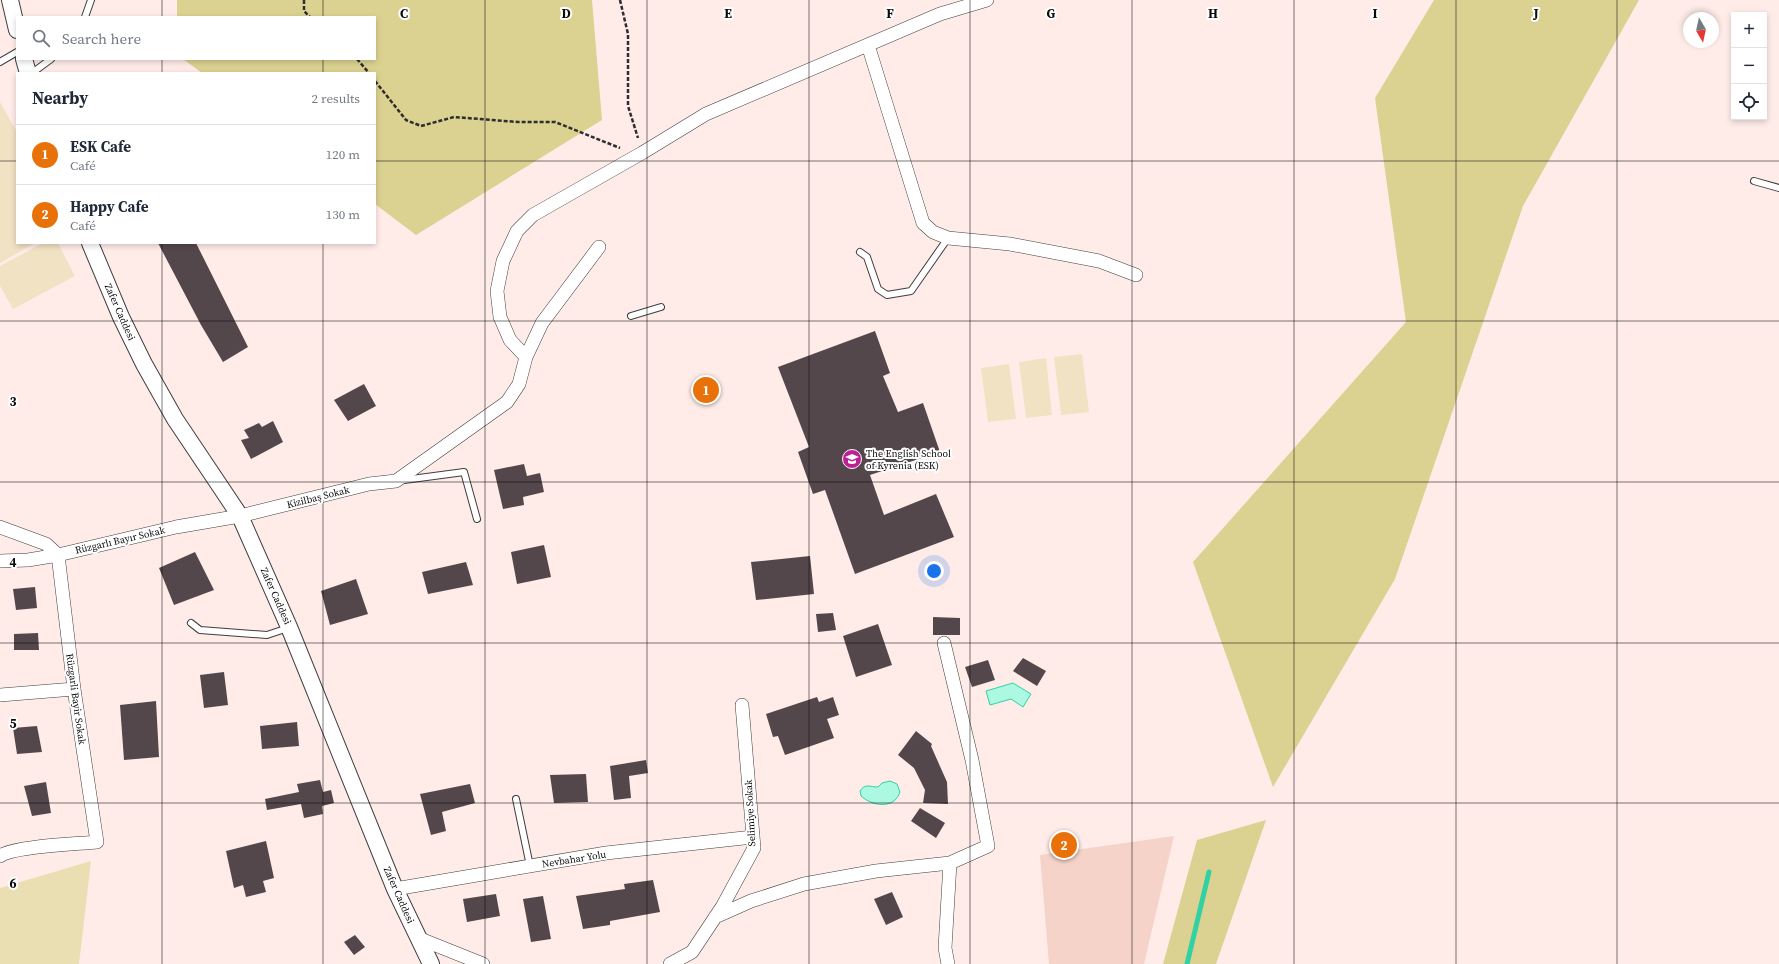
<!DOCTYPE html>
<meta charset="utf-8">
<style>
body{margin:0;font-family:"Source Serif 4",serif;background:#f2f2f3;color:#1f2937}
.controls{position:absolute;right:12px;top:12px;display:grid;overflow:hidden;border-radius:0px;box-shadow:0 2px 6px #0003}
.controls button{width:36px;height:36px;display:grid;place-items:center;padding:0;border:0;border-bottom:1px solid #e0e1e3;background:#fff;color:#1f2937;font:20px sans-serif}
.compass{position:absolute;left:1683px;top:12px;width:36px;height:36px;border-radius:50%;background:#fff;box-shadow:0 2px 6px #0003;rotate:171deg}
.you{position:absolute;left:934px;top:571px;width:14px;height:14px;margin:-10px;border:3px solid #fff;border-radius:50%;background:#1a73e8;box-shadow:0 0 0 6px #1a73e833}
.badge{display:grid;place-items:center;width:26px;height:26px;border-radius:50%;background:#1a73e8;color:#fff;font-size:13px;font-weight:700}
.pin{position:absolute;translate:-50% -50%;border:2px solid #fff;box-shadow:0 1px 4px #0006}
.list{margin:0;padding:0;list-style:none}
h2{display:flex;justify-content:space-between;align-items:center;height:52px;margin:0;padding:0 16px;font-size:17px}
h2 small{font-size:13px;font-weight:400;color:#747a83}
.list li{display:grid;grid-template-columns:26px 1fr auto;gap:12px;align-items:center;box-sizing:border-box;height:60px;padding:0 16px;border-top:1px solid #e0e1e3}
.list b{display:block;font-size:15px;white-space:nowrap}
.list p{margin:0;font-size:13px;white-space:nowrap;color:#747a83}
.list em{font-size:13px;font-style:normal;color:#747a83}
.icon{flex:none;width:22px;height:22px;fill:none;stroke:currentColor;stroke-width:2;stroke-linecap:round;stroke-linejoin:round}
.map{position:relative;flex:none;width:1779px;height:964px;overflow:hidden}
.search{position:absolute;background:#fff;box-shadow:0 2px 6px #0003;left:16px;top:16px;width:360px;height:44px;display:flex;align-items:center;gap:10px;box-sizing:border-box;padding:0 14px;border-radius:0px;color:#747a83;font-size:15px}
.panel{position:absolute;background:#fff;box-shadow:0 2px 6px #0003;left:16px;top:72px;width:360px;height:172px;border-radius:0px}
.map>svg:first-child{display:block}
.farmland{fill:#f5d3c9}
.green{fill:#eadfb2}
.forest{fill:#dbd291}
.pitch{fill:#f1e2c4}
.water{fill:#acf8e1;stroke:#30d2a4}
.lines{fill:none;stroke-linecap:round;stroke-linejoin:round}
.stream{stroke:#30d2a4;stroke-width:5}
.building{fill:#54474b}
.service-casing{stroke:#3e3e3e;stroke-width:8}
.minor-casing{stroke:#3e3e3e;stroke-width:14}
.tertiary-casing{stroke:#3e3e3e;stroke-width:18}
.path{stroke:#2d2d2d;stroke-width:2.5;stroke-dasharray:4 2;stroke-linecap:butt}
.service{stroke:#fff;stroke-width:6}
.minor{stroke:#fff;stroke-width:13}
.tertiary{stroke:#fff;stroke-width:16}
.grid{fill:none;stroke:#0b0b0b;stroke-width:1;stroke-opacity:0.55}
.labels{text-anchor:middle;dominant-baseline:central;stroke-width:4;stroke-linejoin:round;paint-order:stroke}
.street-label{font-size:10px;fill:#0b0b0b;stroke:#fff}
.poi-label{font-size:10px;fill:#0b0b0b;stroke:#fff;text-anchor:start}
.grid-label{font-size:13px;text-anchor:middle;font-weight:bold;fill:#0b0b0b;stroke:#fff;stroke-width:4;stroke-linejoin:round;paint-order:stroke}
</style>
<div class="map">
<svg width="1779" height="964" viewBox="0 0 1779 964">
<rect width="100%" height="100%" fill="#ffece9"/>
<!-- farmland -->
<path class="farmland" d="M 1174,836 L 1144,964 L 1049,964 L 1040,855 Z"/>
<!-- green -->
<path class="green" d="M 91,861 L 79,964 L 0,964 L 0,888 Z"/>
<!-- forest -->
<path class="forest" d="M 177,0 L 592,0 L 602,120 L 416,235 L 375,204 L 375,73 L 202,73 L 183,59 L 375,59 L 375,17 L 177,17 Z
M 1434,0 L 1639,0 L 1523,206 L 1395,579 L 1273,787 L 1193,562 L 1406,322 L 1375,98 Z
M 1266,820 L 1216,964 L 1163,964 L 1197,840 Z"/>
<!-- pitch -->
<path class="pitch" d="M 0,102 L 17,132 L 17,243 L 35,243 L 0,263 Z
M 43,243 L 58,243 L 75,276 L 13,309 L 0,286 L 0,266 Z
M 1082,354 L 1089,412 L 1061,415 L 1054,357 Z
M 1046,358 L 1052,415 L 1026,418 L 1019,362 Z
M 1009,364 L 1016,419 L 988,422 L 981,368 Z"/>
<!-- water -->
<path class="water" d="M 1013,683 L 1031,694 L 1023,707 L 1011,699 L 990,705 L 986,691 Z
M 890,781 L 897,784 L 900,792 C 894,810 872,806 861,796 L 860,791 C 865,783 870,787 878,787 L 882,783 Z"/>
<g class="lines">
<!-- stream -->
<path class="stream" d="M 1187,964 L 1209,872"/>
</g>
<!-- building -->
<path class="building" d="M 158,243 L 196,243 L 248,347 L 223,362 L 201,325 Z
M 875,331 L 890,373 L 883,376 L 898,412 L 923,403 L 940,452 L 870,475 L 884,515 L 936,494 L 954,537 L 855,574 L 825,490 L 813,494 L 798,452 L 809,447 L 778,367 Z
M 364,384 L 376,406 L 348,421 L 334,400 Z
M 273,421 L 283,442 L 251,459 L 241,440 L 249,438 L 244,430 L 259,423 L 262,427 Z
M 524,464 L 527,476 L 540,473 L 544,492 L 523,497 L 524,505 L 503,509 L 494,470 Z
M 544,545 L 551,577 L 517,584 L 511,552 Z
M 195,552 L 214,590 L 174,605 L 159,568 Z
M 810,556 L 814,594 L 756,600 L 751,562 Z
M 466,562 L 473,585 L 428,594 L 422,572 Z
M 356,579 L 368,614 L 330,625 L 321,591 Z
M 35,587 L 37,608 L 16,610 L 13,589 Z
M 833,613 L 836,630 L 818,632 L 816,614 Z
M 933,617 L 960,618 L 960,635 L 933,635 Z
M 878,624 L 892,665 L 856,677 L 843,636 Z
M 38,633 L 39,650 L 14,650 L 14,634 Z
M 1023,658 L 1046,671 L 1037,686 L 1013,671 Z
M 988,660 L 995,680 L 972,687 L 965,667 Z
M 224,672 L 228,705 L 204,708 L 200,675 Z
M 817,697 L 819,702 L 833,697 L 839,715 L 827,719 L 834,738 L 785,755 L 778,736 L 773,737 L 766,714 Z
M 156,701 L 159,757 L 124,760 L 120,705 Z
M 297,722 L 299,746 L 262,749 L 260,726 Z
M 37,726 L 42,752 L 17,754 L 13,728 Z
M 916,731 L 932,744 L 931,746 L 947,782 L 948,804 L 923,803 L 925,790 L 914,768 L 898,755 Z
M 646,760 L 648,773 L 629,776 L 631,798 L 614,800 L 610,766 Z
M 586,774 L 588,802 L 554,803 L 550,775 Z
M 320,780 L 323,792 L 331,790 L 334,803 L 322,806 L 323,814 L 304,818 L 301,804 L 267,810 L 265,799 L 299,792 L 297,784 Z
M 46,782 L 51,813 L 32,816 L 24,786 Z
M 470,784 L 475,803 L 442,812 L 446,831 L 431,835 L 420,794 Z
M 920,808 L 945,823 L 936,838 L 911,821 Z
M 266,841 L 274,878 L 263,881 L 266,892 L 246,897 L 243,885 L 234,888 L 226,851 Z
M 653,880 L 660,912 L 610,921 L 610,925 L 583,929 L 576,896 L 625,889 L 624,884 Z
M 892,892 L 903,917 L 886,925 L 874,899 Z
M 496,894 L 500,916 L 467,922 L 463,899 Z
M 543,896 L 551,939 L 531,942 L 523,899 Z
M 355,935 L 365,947 L 354,955 L 344,942 Z"/>
<g class="lines">
<!-- service casing -->
<g class="service-casing">
<path id="service" d="M 85,17 L 91,0
M 0,62 L 17,52
M 32,73 L 51,59
M 1754,181 L 1779,188
M 860,252 L 867,257 L 878,289 L 887,295 L 911,291 L 948,238
M 631,316 L 661,307
M 404,480 L 464,472 L 477,519
M 191,623 L 200,630 L 267,635 L 288,628
M 516,799 L 530,866"/>
</g>
<!-- minor casing -->
<g class="minor-casing">
<path id="minor" d="M 868,45 L 923,223 L 933,232 L 948,238 L 1010,244 L 1099,261 L 1136,275
M 526,357 L 510,340 L 500,317 L 497,291 L 503,261 L 517,231 L 533,215 L 642,153 L 706,114 L 940,14 L 987,0
M 0,527 L 46,544 L 58,555 L 74,689 L 97,842 C 77,844 14,846 0,856
M 0,561 L 28,560 L 58,555 L 176,527 L 240,516 L 369,484 L 396,481 L 507,402 L 519,384 L 526,357 L 542,323 L 599,247
M 0,695 L 74,689
M 395,889 L 606,853 L 753,837
M 715,917 L 751,901 L 804,884 L 876,871 L 950,863 L 988,846 L 972,760 L 944,643
M 418,938 L 483,964
M 670,964 L 692,952 L 722,907 L 754,848 L 742,705
M 948,964 L 945,948 L 950,863"/>
</g>
<!-- tertiary casing -->
<g class="tertiary-casing">
<path id="tertiary" d="M 10,0 L 17,30
M 24,59 L 28,73
M 90,243 L 121,317 L 144,364 L 175,419 L 240,516 L 289,627 L 395,889 L 431,964"/>
</g>
<!-- path -->
<path class="path" d="M 304,0 L 304,11 L 310,17
M 620,0 L 628,34 L 628,106 L 638,138
M 357,59 L 369,73
M 375,81 L 406,120 L 421,126 L 454,117 L 518,122 L 555,122 L 620,148"/>
<!-- service -->
<use href="#service" class="service"/>
<!-- minor -->
<use href="#minor" class="minor"/>
<!-- tertiary -->
<use href="#tertiary" class="tertiary"/>
</g>
<!-- grid -->
<path class="grid" d="M 162,0 L 162,17M 323,0 L 323,17M 485,0 L 485,964M 647,0 L 647,964M 809,0 L 809,964M 970,0 L 970,964M 1132,0 L 1132,964M 1294,0 L 1294,964M 1456,0 L 1456,964M 1617,0 L 1617,964M 162,59 L 162,73M 323,59 L 323,73M 0,161 L 17,161M 375,161 L 1779,161M 162,243 L 162,964M 323,243 L 323,964M 0,321 L 1779,321M 0,482 L 1779,482M 0,643 L 1779,643M 0,803 L 1779,803"/>
<!-- icons -->
<defs>
<g id="school-disc" transform="scale(1)"><circle r="9.5" fill="#c01e94" stroke="#fff"/><path d="M0-5L7-2L0 1L-7-2ZM-4 1L0 2.5L4 1V4Q0 6-4 4Z" fill="#fff"/></g>
</defs>
<g fill-rule="evenodd">
<use href="#school-disc" x="852" y="459"/>
</g>
<g class="labels">
<!-- street labels -->
<g class="street-label">
<text transform="translate(120 312) rotate(66)">Zafer Caddesi</text>
<text transform="translate(318 497) rotate(-14)">Kizilbaş Sokak</text>
<text transform="translate(120 540) rotate(-13)">Rüzgarlı Bayır Sokak</text>
<text transform="translate(276 596) rotate(66)">Zafer Caddesi</text>
<text transform="translate(76 699) rotate(82)">Rüzgarli Bayir Sokak</text>
<text transform="translate(750 813) rotate(-93)">Selimiye Sokak</text>
<text transform="translate(574 859) rotate(-9)">Nevbahar Yolu</text>
<text transform="translate(399 895) rotate(66)">Zafer Caddesi</text>
</g>
<!-- poi labels -->
<g class="poi-label">
<text x="866" y="453">The English School<tspan x="866" dy="12">of Kyrenia (ESK)</tspan></text>
</g>
</g>
<g class="grid-label">
<text x="404" y="18">C</text>
<text x="566" y="18">D</text>
<text x="728" y="18">E</text>
<text x="890" y="18">F</text>
<text x="1051" y="18">G</text>
<text x="1213" y="18">H</text>
<text x="1375" y="18">I</text>
<text x="1536" y="18">J</text>
<text x="13" y="406">3</text>
<text x="13" y="567">4</text>
<text x="13" y="728">5</text>
<text x="13" y="888">6</text>
</g>
</svg>
<div class="controls">
<button>+</button>
<button>−</button>
<button><svg class="icon" aria-label="locate" viewBox="0 0 24 24"><circle cx="12" cy="12" r="6"/><path d="M12 2v4M12 18v4M2 12h4M18 12h4"/></svg></button>
</div>
<svg class="compass" viewBox="-18 -18 36 36"><path d="M0-13l5 13h-10z" fill="#e53935"/><path d="M0 13l5-13h-10z" fill="#747a83"/></svg>
<div class="you"></div>
<div class="pin badge" style="left:706px;top:390px;background:#e8710a">1</div>
<div class="pin badge" style="left:1064px;top:845px;background:#e8710a">2</div>
<div class="search"><svg class="icon" aria-label="search" viewBox="0 0 24 24"><circle cx="10" cy="10" r="6"/><path d="M15 15l6 6"/></svg>Search here</div>
<section class="panel">
<h2>Nearby<small>2 results</small></h2>
<ul class="list">
<li><span class="badge" style="background:#e8710a">1</span><div><b>ESK Cafe</b><p>Café</p></div><em>120 m</em></li>
<li><span class="badge" style="background:#e8710a">2</span><div><b>Happy Cafe</b><p>Café</p></div><em>130 m</em></li>
</ul>
</section>
</div>
